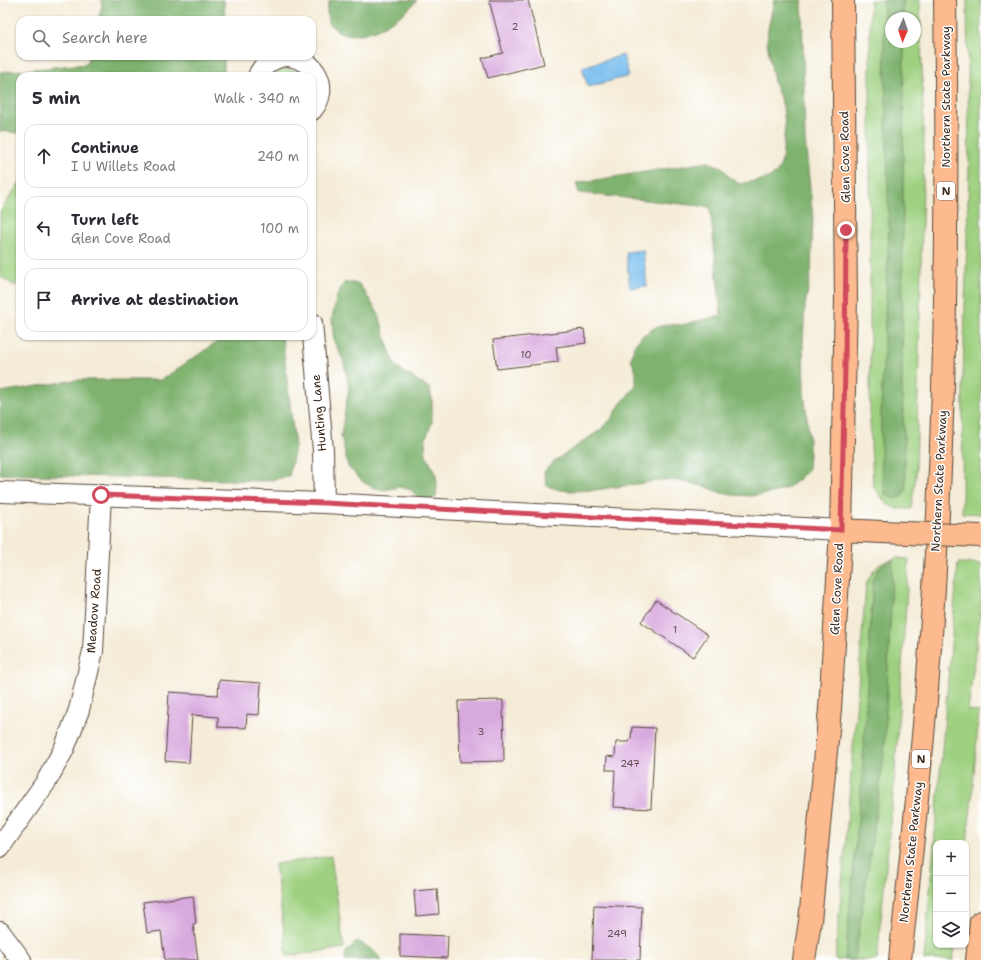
<!DOCTYPE html>
<meta charset="utf-8">
<style>
body{margin:0;font-family:"Shantell Sans",sans-serif;background:#f7f7f7;color:#2b2b33}
.controls{position:absolute;right:12px;bottom:12px;display:grid;overflow:hidden;border-radius:8px;box-shadow:0 1px 3px #0004}
.controls button{width:36px;height:36px;display:grid;place-items:center;padding:0;border:0;border-bottom:1px solid #e1e1e2;background:#fff;color:#2b2b33;font:20px sans-serif}
.compass{position:absolute;left:885px;top:12px;width:36px;height:36px;border-radius:50%;background:#fff;box-shadow:0 1px 3px #0004;rotate:182deg}
.stop{position:absolute;width:12px;height:12px;margin:-9px;border:3px solid #d1495b;border-radius:50%;background:#fff}
.stop.end{background:#d1495b;border-color:#fff;box-shadow:0 1px 4px #0008}
.list{margin:0;padding:0;list-style:none}
h2{display:flex;justify-content:space-between;align-items:center;height:52px;margin:0;padding:0 16px;font-size:17px}
h2 small{font-size:13px;font-weight:400;color:#7c7c81}
.list li{display:grid;grid-template-columns:26px 1fr auto;gap:12px;align-items:center;box-sizing:border-box;height:64px;margin:0 8px 8px;padding:0 8px;border:1px solid #e1e1e2;border-radius:12px}
.list b{display:block;font-size:15px;white-space:nowrap}
.list p{margin:0;font-size:13px;white-space:nowrap;color:#7c7c81}
.list em{font-size:13px;font-style:normal;color:#7c7c81}
.icon{flex:none;width:22px;height:22px;fill:none;stroke:currentColor;stroke-width:2;stroke-linecap:round;stroke-linejoin:round}
.map{position:relative;flex:none;width:981px;height:960px;overflow:hidden}
.search{position:absolute;background:#fff;box-shadow:0 1px 3px #0004;left:16px;top:16px;width:300px;height:44px;display:flex;align-items:center;gap:10px;box-sizing:border-box;padding:0 14px;border-radius:12px;color:#7c7c81;font-size:15px}
.panel{position:absolute;background:#fff;box-shadow:0 1px 3px #0004;left:16px;top:72px;width:300px;height:268px;border-radius:12px}
.map>svg:first-child{display:block}
.green{fill:#9ed080;stroke:#6c7d4f;fill-rule:evenodd}
.forest{fill:#7eb26e;stroke:#5c6e46}
.water{fill:#77bdee;stroke:#597486}
.building{fill:#d8a9de}
.lines{fill:none;stroke-linecap:round;stroke-linejoin:round}
.minor-casing{stroke:#57473a;stroke-width:22}
.major-casing{stroke:#57473a;stroke-width:24}
.highway-casing{stroke:#57473a;stroke-width:24}
.minor{stroke:#fff;stroke-width:20}
.major{stroke:#fcba8e;stroke-width:22}
.highway{stroke:#fcba8e;stroke-width:22}
.major-bridge-casing{stroke:#57473a;stroke-width:24;stroke-linecap:butt}
.major-bridge{stroke:#fcba8e;stroke-width:22}
.route{stroke:#d1495b;stroke-width:5}
.labels{text-anchor:middle;dominant-baseline:central;stroke-width:3;stroke-linejoin:round;paint-order:stroke}
.number-label{font-size:10px;fill:#624a4e}
.shield{fill:#fff;stroke:#766a62;stroke-width:1}
.shield-label{font-size:11px;font-weight:bold;fill:#3b2a1e}
.street-label{font-size:12px;fill:#3b2a1e;stroke:#fff}
</style>
<div class="map">
<svg width="981" height="960" viewBox="0 0 981 960">
<rect width="100%" height="100%" fill="#fff"/>
<filter id="ink" filterUnits="userSpaceOnUse"><feTurbulence type="fractalNoise" baseFrequency=".025" numOctaves="2"/><feDisplacementMap in="SourceGraphic" scale="8" xChannelSelector="R" yChannelSelector="G"/><feConvolveMatrix kernelMatrix="1 2 1 2 8 2 1 2 1" color-interpolation-filters="sRGB"/></filter>
<filter id="wash" filterUnits="userSpaceOnUse"><feTurbulence type="fractalNoise" baseFrequency=".012" numOctaves="4" result="noise"/><feDisplacementMap in="SourceGraphic" scale="16" xChannelSelector="R" yChannelSelector="G"/><feGaussianBlur stdDeviation="0.9" result="paint"/><feColorMatrix in="noise" values="0 0 0 0 0 0 0 0 0 0 0 0 0 0 0 0 0 1.4 0 .05"/><feComposite in="paint" operator="in"/></filter>
<g filter="url(#wash)">
<rect width="100%" height="100%" fill="#f4ecd7"/>
<!-- green -->
<path class="green" d="M 870,0 L 920,0 L 924,142 L 916,476 L 911,509 L 898,509 L 887,504 L 873,486 L 870,421 ZM 891,18 L 915,18 L 915,42 L 891,42 Z
M 967,0 L 981,0 L 981,514 L 962,513 L 963,379 L 969,168 Z
M 285,68 L 295,70 L 300,76 L 274,76 L 280,70 Z
M 20,182 L 20,278 L 15,286 L 0,276 L 0,212 Z
M 897,558 L 909,559 L 894,786 L 877,960 L 835,960 L 845,849 L 866,584 C 875,567 877,563 897,558 Z
M 958,563 L 981,564 L 981,608 L 968,710 L 979,712 L 972,798 L 966,852 L 966,843 L 936,843 L 936,945 L 955,945 L 953,960 L 924,960 Z
M 331,856 L 344,948 L 287,956 L 275,864 Z"/>
<!-- forest -->
<path class="forest" d="M 101,0 L 224,0 L 225,20 L 98,20 L 102,5 Z
M 330,0 L 417,0 C 402,19 365,41 341,33 C 336,31 332,26 328,23 L 327,9 Z
M 774,0 L 802,0 L 805,139 L 813,218 L 811,272 L 805,306 L 803,342 L 804,392 L 809,436 L 809,454 L 808,470 L 799,479 L 787,488 L 772,493 L 751,496 L 734,495 L 721,493 L 707,487 L 680,481 L 664,480 L 595,490 L 572,491 L 560,490 L 547,486 L 544,472 L 552,463 L 600,430 L 612,418 L 619,406 L 636,385 L 636,372 L 631,359 L 634,346 L 642,336 L 654,328 L 667,324 L 682,325 L 721,315 L 710,207 L 579,193 L 576,183 L 708,162 L 722,167 L 729,177 L 739,184 L 766,179 L 777,173 L 782,161 L 785,125 L 783,106 L 774,82 L 767,42 L 768,29 Z
M 883,0 L 903,0 L 903,18 L 891,18 L 891,42 L 904,42 L 902,389 L 906,490 L 902,496 L 894,499 L 885,494 L 881,464 L 881,410 L 889,229 Z
M 89,56 L 224,56 L 224,76 L 20,76 L 20,133 L 0,131 L 0,72 L 87,64 Z
M 345,282 L 359,284 L 373,305 L 379,315 L 387,343 L 395,364 L 402,371 L 429,388 L 432,398 L 432,422 L 425,441 L 426,455 L 436,475 L 437,485 L 436,497 L 429,502 L 418,497 L 411,490 L 399,487 L 385,490 L 372,487 L 363,482 L 348,467 L 341,435 L 349,387 L 343,359 L 334,342 L 332,319 L 336,299 L 339,290 Z
M 219,336 L 282,336 L 295,447 L 289,476 L 267,481 L 0,474 L 0,392 L 76,380 L 161,380 L 217,342 Z
M 893,559 L 884,756 L 855,960 L 845,960 L 862,777 L 873,580 L 880,567 Z
M 357,941 C 366,945 376,951 381,960 L 345,960 L 346,952 Z"/>
<!-- water -->
<path class="water" d="M 623,55 L 629,76 L 588,87 L 582,67 Z
M 643,250 L 647,286 L 630,288 L 626,252 Z"/>
<g id="blocks">
<!-- building -->
<path class="building" d="M 489,0 L 528,0 L 544,64 L 488,78 L 482,58 L 503,53 Z
M 584,329 L 586,343 L 556,347 L 558,362 L 497,369 L 493,340 Z
M 656,600 L 708,635 L 693,657 L 641,622 Z
M 219,680 L 261,683 L 259,715 L 247,714 L 246,728 L 218,727 L 218,717 L 192,715 L 189,763 L 165,761 L 169,692 L 218,695 Z
M 503,700 L 504,761 L 460,762 L 458,701 Z
M 632,727 L 655,728 L 651,809 L 613,807 L 615,770 L 606,770 L 607,756 L 615,757 L 616,742 L 629,742 L 630,739 L 631,739 Z
M 437,889 L 439,914 L 416,916 L 414,891 Z
M 193,896 L 196,923 L 193,924 L 198,960 L 165,960 L 161,931 L 147,933 L 143,902 Z
M 594,905 L 642,907 L 640,960 L 592,960 Z
M 400,934 L 448,936 L 447,958 L 400,956 Z"/>
</g>
</g>
<g filter="url(#ink)">
<use href="#blocks" fill-opacity="0" stroke="#57473a" stroke-width="1"/>
<g class="lines">
<!-- minor casing -->
<g class="minor-casing">
<path id="minor" d="M 288,56 C 315,59 331,88 312,110
M 258,76 C 263,64 272,59 284,56
M 312,323 L 323,451 L 324,503
M 0,492 L 324,503 L 841,530
M 0,847 L 46,782 L 64,749 L 79,710 L 93,651 L 101,495
M 0,932 L 21,960"/>
</g>
<!-- major casing -->
<g class="major-casing">
<path id="major" d="M 841,530 L 882,532
M 804,960 L 810,921 L 830,709 L 841,530 L 846,298 L 843,0"/>
</g>
<!-- highway casing -->
<g class="highway-casing">
<path id="highway" d="M 900,960 C 910,866 921,771 928,676 C 945,451 949,225 945,0
M 977,960 L 981,922"/>
</g>
<!-- minor -->
<use href="#minor" class="minor"/>
<!-- major -->
<use href="#major" class="major"/>
<!-- highway -->
<use href="#highway" class="highway"/>
<!-- major-bridge casing -->
<g class="major-bridge-casing">
<path id="major-bridge" d="M 882,532 L 981,536"/>
</g>
<!-- major-bridge -->
<use href="#major-bridge" class="major-bridge"/>
</g>
</g>
<g class="lines" filter="url(#ink)">
<!-- route -->
<path class="route" d="M 101,495 L 324,503 L 841,530 L 845,368 L 846,230"/>
</g>
<g class="labels">
<!-- number labels -->
<g class="number-label">
<text x="515" y="26">2</text>
<text x="526" y="354">10</text>
<text x="675" y="629">1</text>
<text x="481" y="731">3</text>
<text x="630" y="763">247</text>
<text x="617" y="933">249</text>
</g>
<!-- shield labels -->
<g class="shield">
<rect x="937" y="182" width="18" height="18" rx="3"/>
<rect x="912" y="750" width="18" height="18" rx="3"/>
</g>
<g class="shield-label">
<text x="946" y="191">N</text>
<text x="921" y="759">N</text>
</g>
<!-- street labels -->
<g class="street-label">
<text transform="translate(946 97) rotate(-90)">Northern State Parkway</text>
<text transform="translate(845 157) rotate(-91)">Glen Cove Road</text>
<text transform="translate(319 413) rotate(-95)">Hunting Lane</text>
<text transform="translate(939 481) rotate(-87)">Northern State Parkway</text>
<text transform="translate(837 589) rotate(-87)">Glen Cove Road</text>
<text transform="translate(94 611) rotate(-86)">Meadow Road</text>
<text transform="translate(911 852) rotate(-84)">Northern State Parkway</text>
</g>
</g>
</svg>
<div class="controls">
<button>+</button>
<button>−</button>
<button><svg class="icon" aria-label="layers" viewBox="0 0 24 24"><path d="M12 4l9 5-9 5-9-5zM3 14l9 5 9-5"/></svg></button>
</div>
<svg class="compass" viewBox="-18 -18 36 36"><path d="M0-13l5 13h-10z" fill="#e53935"/><path d="M0 13l5-13h-10z" fill="#7c7c81"/></svg>
<div class="stop" style="left:101px;top:495px"></div>
<div class="stop end" style="left:846px;top:230px"></div>
<div class="search"><svg class="icon" aria-label="search" viewBox="0 0 24 24"><circle cx="10" cy="10" r="6"/><path d="M15 15l6 6"/></svg>Search here</div>
<section class="panel">
<h2>5 min<small>Walk · 340 m</small></h2>
<ul class="list">
<li><svg class="icon" aria-label="ahead" viewBox="0 0 24 24"><path d="M12 20V5M6 11l6-6 6 6"/></svg><div><b>Continue</b><p>I U Willets Road</p></div><em>240 m</em></li>
<li><svg class="icon" aria-label="left" viewBox="0 0 24 24"><path d="M17 20v-9H6M10 6l-5 5 5 5"/></svg><div><b>Turn left</b><p>Glen Cove Road</p></div><em>100 m</em></li>
<li><svg class="icon" aria-label="arrive" viewBox="0 0 24 24"><path d="M6 21V4h12l-3 4 3 4H6"/></svg><div><b>Arrive at destination</b></div></li>
</ul>
</section>
</div>
